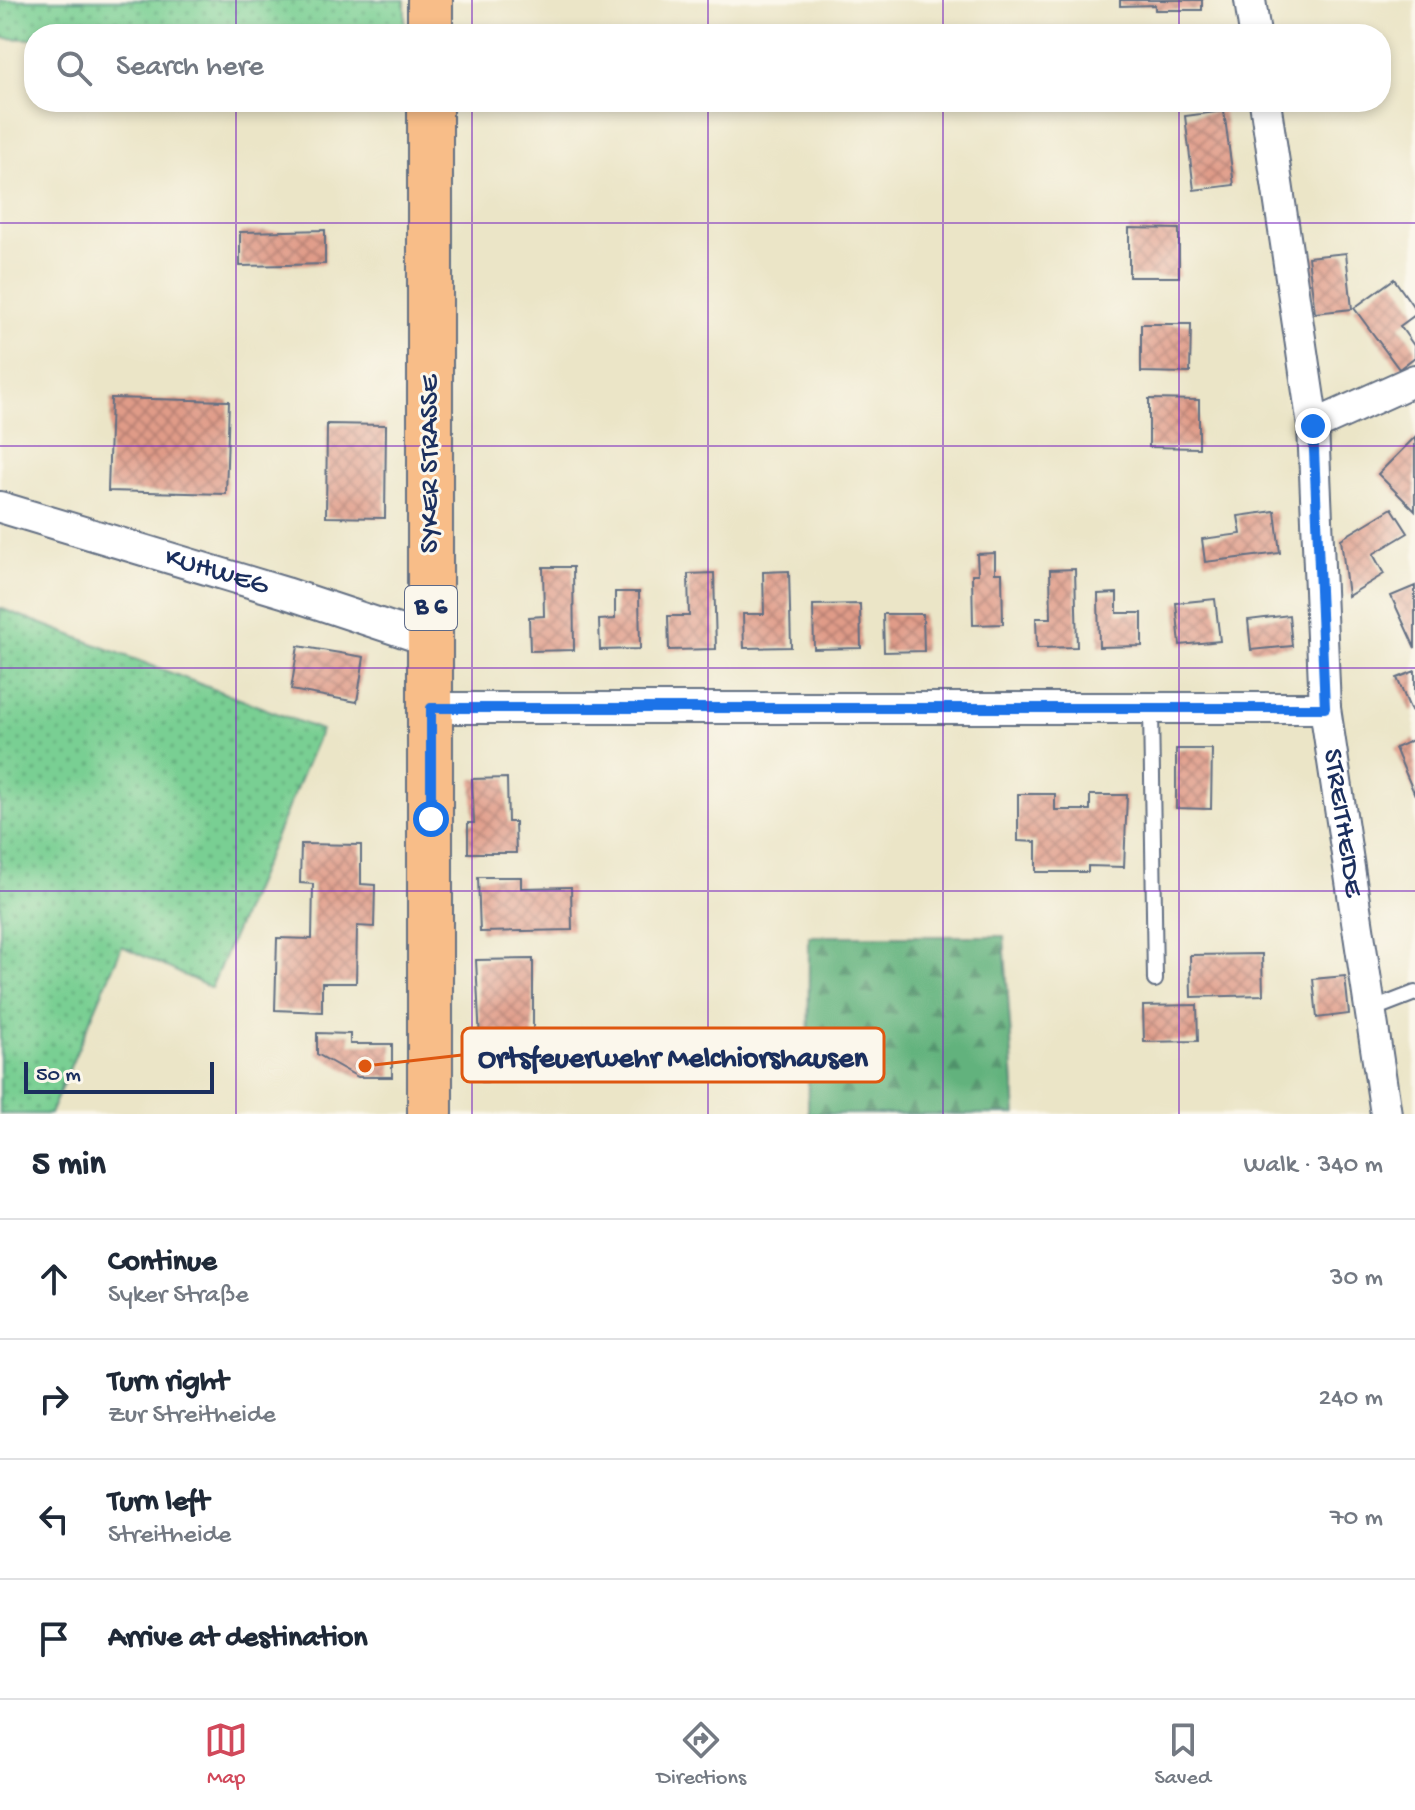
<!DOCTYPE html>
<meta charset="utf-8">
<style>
body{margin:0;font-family:"Gochi Hand",sans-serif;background:#f6f6f7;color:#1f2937}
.scale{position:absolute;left:24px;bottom:20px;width:190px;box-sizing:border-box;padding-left:8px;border:4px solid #1b2f5e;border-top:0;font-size:22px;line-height:28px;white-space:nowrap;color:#1b2f5e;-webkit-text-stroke:6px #fbf7ec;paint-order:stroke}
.stop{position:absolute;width:24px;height:24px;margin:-18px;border:6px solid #1a73e8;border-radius:50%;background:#fff}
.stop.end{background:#1a73e8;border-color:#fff;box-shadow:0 2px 8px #0008}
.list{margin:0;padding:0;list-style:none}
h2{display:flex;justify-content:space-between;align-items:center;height:104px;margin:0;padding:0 32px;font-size:34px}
h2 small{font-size:26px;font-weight:400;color:#747a83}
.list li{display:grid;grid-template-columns:52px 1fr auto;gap:24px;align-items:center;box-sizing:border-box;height:120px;padding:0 32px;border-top:2px solid #e0e1e3}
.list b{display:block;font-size:30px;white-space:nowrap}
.list p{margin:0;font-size:26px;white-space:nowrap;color:#747a83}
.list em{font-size:26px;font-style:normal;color:#747a83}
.icon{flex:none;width:44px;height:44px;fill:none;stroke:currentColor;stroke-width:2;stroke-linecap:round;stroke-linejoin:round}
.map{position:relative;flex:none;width:1415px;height:1114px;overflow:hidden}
.search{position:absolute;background:#fff;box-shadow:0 4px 12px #0003;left:24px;right:24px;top:24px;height:88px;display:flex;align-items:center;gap:20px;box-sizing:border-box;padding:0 28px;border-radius:32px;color:#747a83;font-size:30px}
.sheet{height:584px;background:#fff}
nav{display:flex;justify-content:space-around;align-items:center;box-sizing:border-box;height:112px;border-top:2px solid #e0e1e3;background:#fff;font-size:22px;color:#747a83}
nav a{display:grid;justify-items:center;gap:4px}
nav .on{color:#d1495b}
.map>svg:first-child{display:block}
.grass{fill:url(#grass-dots);stroke:#4a7f78;stroke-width:2}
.forest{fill:url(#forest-firs);stroke:#3e706e;stroke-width:2}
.building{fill:url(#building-cross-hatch)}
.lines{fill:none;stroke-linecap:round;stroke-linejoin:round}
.lane-casing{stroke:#646f83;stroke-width:18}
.street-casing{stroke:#646f83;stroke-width:34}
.primary-casing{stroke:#646f83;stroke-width:48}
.lane{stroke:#fff;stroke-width:14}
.street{stroke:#fff;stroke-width:30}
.primary{stroke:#f8bd88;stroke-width:44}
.route{stroke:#1a73e8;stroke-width:10}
.grid{fill:none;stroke:#7b2cbf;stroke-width:2;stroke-opacity:0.55}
.labels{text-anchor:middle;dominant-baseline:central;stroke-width:6;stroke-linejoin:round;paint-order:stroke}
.shield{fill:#fbf7ec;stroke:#5e6b89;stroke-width:2}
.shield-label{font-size:26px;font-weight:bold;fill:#1b2f5e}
.street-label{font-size:28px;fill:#1b2f5e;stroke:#fbf7ec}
.leader{fill:none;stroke:#de5710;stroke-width:3}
.callout-dot{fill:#de5710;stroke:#fbf7ec;stroke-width:3}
.callout{fill:#fbf7ec;stroke:#de5710;stroke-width:3}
.callout-label{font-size:30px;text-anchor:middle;font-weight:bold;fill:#1b2f5e}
</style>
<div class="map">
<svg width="1415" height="1114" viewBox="0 0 1415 1114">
<defs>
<pattern id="grass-dots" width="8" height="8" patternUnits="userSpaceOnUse" patternTransform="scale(2)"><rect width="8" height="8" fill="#79cf93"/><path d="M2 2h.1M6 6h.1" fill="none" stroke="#62a87b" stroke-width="1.8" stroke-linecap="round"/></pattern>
<pattern id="forest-firs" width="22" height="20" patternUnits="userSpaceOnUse" patternTransform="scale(2)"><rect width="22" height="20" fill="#62b27d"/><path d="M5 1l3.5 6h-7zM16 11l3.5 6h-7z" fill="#50916a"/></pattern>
<pattern id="building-cross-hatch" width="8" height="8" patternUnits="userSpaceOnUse" patternTransform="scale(2)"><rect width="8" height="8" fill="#e09b88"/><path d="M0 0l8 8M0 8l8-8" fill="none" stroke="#b57f72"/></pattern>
</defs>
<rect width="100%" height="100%" fill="#fbf7ec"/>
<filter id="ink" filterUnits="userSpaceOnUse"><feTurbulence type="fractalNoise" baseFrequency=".0125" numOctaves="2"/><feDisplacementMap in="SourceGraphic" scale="16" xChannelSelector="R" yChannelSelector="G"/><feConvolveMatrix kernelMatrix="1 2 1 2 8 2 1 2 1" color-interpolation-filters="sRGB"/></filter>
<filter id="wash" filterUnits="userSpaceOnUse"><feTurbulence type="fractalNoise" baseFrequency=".006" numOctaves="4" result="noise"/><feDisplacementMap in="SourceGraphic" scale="32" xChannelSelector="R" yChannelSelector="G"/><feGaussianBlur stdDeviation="1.8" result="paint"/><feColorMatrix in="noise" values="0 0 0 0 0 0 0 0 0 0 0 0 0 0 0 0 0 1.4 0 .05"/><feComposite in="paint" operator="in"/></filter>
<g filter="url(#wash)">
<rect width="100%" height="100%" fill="#ebe5c7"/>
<!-- grass -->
<path class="grass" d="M 0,0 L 405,0 L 405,34 L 34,34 L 34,39 L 0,38 Z
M 0,608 L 321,730 L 211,988 L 122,946 L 50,1114 L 0,1114 Z"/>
<!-- forest -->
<path class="forest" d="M 809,936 L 1004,936 L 1016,1114 L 808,1114 Z"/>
<g id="blocks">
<!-- building -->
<path class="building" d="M 1120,0 L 1202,0 L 1202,10 L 1155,10 L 1155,5 L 1120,6 Z
M 1224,111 L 1234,185 L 1194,190 L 1185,116 Z
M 1129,228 L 1179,229 L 1179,277 L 1129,277 Z
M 325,230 L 325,264 L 240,266 L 240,232 Z
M 1346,253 L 1352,309 L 1315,313 L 1308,257 Z
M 1394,279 L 1415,309 L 1415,315 L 1400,326 L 1415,347 L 1415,357 L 1399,369 L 1354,308 Z
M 1141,324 L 1191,324 L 1190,373 L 1141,372 Z
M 111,398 L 229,401 L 226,494 L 108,491 Z
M 1149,399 L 1199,400 L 1199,448 L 1149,447 Z
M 327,424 L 386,425 L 385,518 L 326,517 Z
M 1415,437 L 1415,511 L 1378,474 Z
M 1392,508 L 1408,533 L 1373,554 L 1384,574 L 1348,596 L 1341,539 Z
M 1275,511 L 1280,553 L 1205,562 L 1202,539 L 1241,534 L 1238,516 Z
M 995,553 L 995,573 L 1002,573 L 1003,624 L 973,625 L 972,574 L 978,574 L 977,554 Z
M 543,567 L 573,567 L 574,650 L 530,651 L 529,617 L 544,616 Z
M 1075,569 L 1077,647 L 1037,648 L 1036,618 L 1051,618 L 1050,570 Z
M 789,571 L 791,647 L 744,648 L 743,614 L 764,614 L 763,572 Z
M 714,573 L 716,649 L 669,650 L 668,616 L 689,616 L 688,574 Z
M 1415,586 L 1415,648 L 1391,596 Z
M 615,592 L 639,592 L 640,649 L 600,650 L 599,620 L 615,619 Z
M 1117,593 L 1117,613 L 1142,613 L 1142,646 L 1099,647 L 1098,594 Z
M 1215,599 L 1220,641 L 1180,645 L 1176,603 Z
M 860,604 L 861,648 L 814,649 L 813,605 Z
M 883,614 L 923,614 L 924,651 L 884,652 Z
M 1289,615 L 1292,646 L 1251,650 L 1248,620 Z
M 298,646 L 364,657 L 357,702 L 291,690 Z
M 1415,671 L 1415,710 L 1411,711 L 1397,678 Z
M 1415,739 L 1415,795 L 1395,748 Z
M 1176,749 L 1212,749 L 1211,809 L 1176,808 Z
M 507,778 L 508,822 L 515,822 L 516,853 L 468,853 L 468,823 L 474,823 L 472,779 Z
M 1018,794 L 1055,794 L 1055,810 L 1090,810 L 1090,795 L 1127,795 L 1124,867 L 1088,866 L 1088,872 L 1036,872 L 1036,842 L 1018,841 Z
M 301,844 L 361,845 L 361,884 L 375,885 L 374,927 L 357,926 L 356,983 L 322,983 L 322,1012 L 275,1010 L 277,938 L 312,939 L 313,884 L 300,883 Z
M 478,877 L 521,877 L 521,888 L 571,887 L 572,930 L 480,932 Z
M 1262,954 L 1263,995 L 1191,997 L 1190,955 Z
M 533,959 L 533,1081 L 482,1082 L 476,960 Z
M 1345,976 L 1349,1014 L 1317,1018 L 1313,979 Z
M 1197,1005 L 1198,1041 L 1144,1042 L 1143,1006 Z
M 317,1033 L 350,1034 L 350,1044 L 392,1044 L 392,1077 L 358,1077 L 317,1054 Z"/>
</g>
</g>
<g filter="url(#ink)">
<use href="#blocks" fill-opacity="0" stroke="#646f83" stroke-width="2"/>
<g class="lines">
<!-- lane casing -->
<g class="lane-casing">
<path id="lane" d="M 1151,708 L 1155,980
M 1371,1010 L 1415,993"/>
</g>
<!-- street casing -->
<g class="street-casing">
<g id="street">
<path d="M 1250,0 L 1255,34"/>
<path id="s1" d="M 1265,102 L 1313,426 L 1325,708 L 1386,1114"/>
<path d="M 1313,426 L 1415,380"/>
<path id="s2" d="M 0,507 L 286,593 L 431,641"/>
<path d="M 431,708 L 1325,708"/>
</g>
</g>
<!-- primary casing -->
<g class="primary-casing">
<path id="primary" d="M 430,34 L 430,0
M 430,102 L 430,1114"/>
</g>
<!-- lane -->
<use href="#lane" class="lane"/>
<!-- street -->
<use href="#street" class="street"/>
<!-- primary -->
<use href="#primary" class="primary"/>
</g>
</g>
<g class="lines" filter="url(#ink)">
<!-- route -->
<path class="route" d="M 431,819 L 431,708 L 1325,708 L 1313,426"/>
</g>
<!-- grid -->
<path class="grid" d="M 236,0 L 236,34M 472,0 L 472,34M 708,0 L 708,34M 943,0 L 943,34M 1179,0 L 1179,34M 236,102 L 236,1114M 472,102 L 472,1114M 708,102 L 708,1114M 943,102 L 943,1114M 1179,102 L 1179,1114M 0,223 L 1415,223M 0,446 L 1415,446M 0,668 L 1415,668M 0,891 L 1415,891"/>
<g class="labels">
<!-- shield labels -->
<rect class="shield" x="405" y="586" width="52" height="44" rx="6"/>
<g class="shield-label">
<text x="431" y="608">B 6</text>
</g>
<!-- street labels -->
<g class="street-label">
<text transform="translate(431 464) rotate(-90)">SYKER STRASSE</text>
<text stroke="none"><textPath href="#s2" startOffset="226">KUHWEG</textPath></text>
<text stroke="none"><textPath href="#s1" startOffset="726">STREITHEIDE</textPath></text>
</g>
</g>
<!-- callouts -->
<path class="leader" d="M365 1066L462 1055"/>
<circle class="callout-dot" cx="365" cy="1066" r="8"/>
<rect class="callout" x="462" y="1028" width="422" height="54" rx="8"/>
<g class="callout-label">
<text x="673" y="1066">Ortsfeuerwehr Melchiorshausen</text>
</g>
</svg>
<div class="scale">50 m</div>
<div class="stop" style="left:431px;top:819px"></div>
<div class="stop end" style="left:1313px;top:426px"></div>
<div class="search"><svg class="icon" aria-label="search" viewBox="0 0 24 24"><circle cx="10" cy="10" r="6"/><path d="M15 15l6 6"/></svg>Search here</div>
</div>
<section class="sheet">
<h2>5 min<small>Walk · 340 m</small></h2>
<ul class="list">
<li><svg class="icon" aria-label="ahead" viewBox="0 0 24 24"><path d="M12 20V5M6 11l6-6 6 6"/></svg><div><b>Continue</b><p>Syker Straße</p></div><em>30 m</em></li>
<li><svg class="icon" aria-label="right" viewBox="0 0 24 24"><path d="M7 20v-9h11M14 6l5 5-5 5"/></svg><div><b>Turn right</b><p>Zur Streitheide</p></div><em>240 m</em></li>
<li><svg class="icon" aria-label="left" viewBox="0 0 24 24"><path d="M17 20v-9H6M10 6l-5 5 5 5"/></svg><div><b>Turn left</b><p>Streitheide</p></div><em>70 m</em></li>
<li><svg class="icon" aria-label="arrive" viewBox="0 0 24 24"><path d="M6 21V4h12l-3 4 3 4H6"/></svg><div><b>Arrive at destination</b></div></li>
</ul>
</section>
<nav>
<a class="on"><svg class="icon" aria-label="map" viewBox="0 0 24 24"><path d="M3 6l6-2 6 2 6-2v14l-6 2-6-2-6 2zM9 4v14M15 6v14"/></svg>Map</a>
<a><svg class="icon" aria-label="directions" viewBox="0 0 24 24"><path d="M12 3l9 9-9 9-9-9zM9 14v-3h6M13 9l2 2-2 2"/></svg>Directions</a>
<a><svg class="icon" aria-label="saved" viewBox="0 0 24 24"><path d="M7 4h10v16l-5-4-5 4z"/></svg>Saved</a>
</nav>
